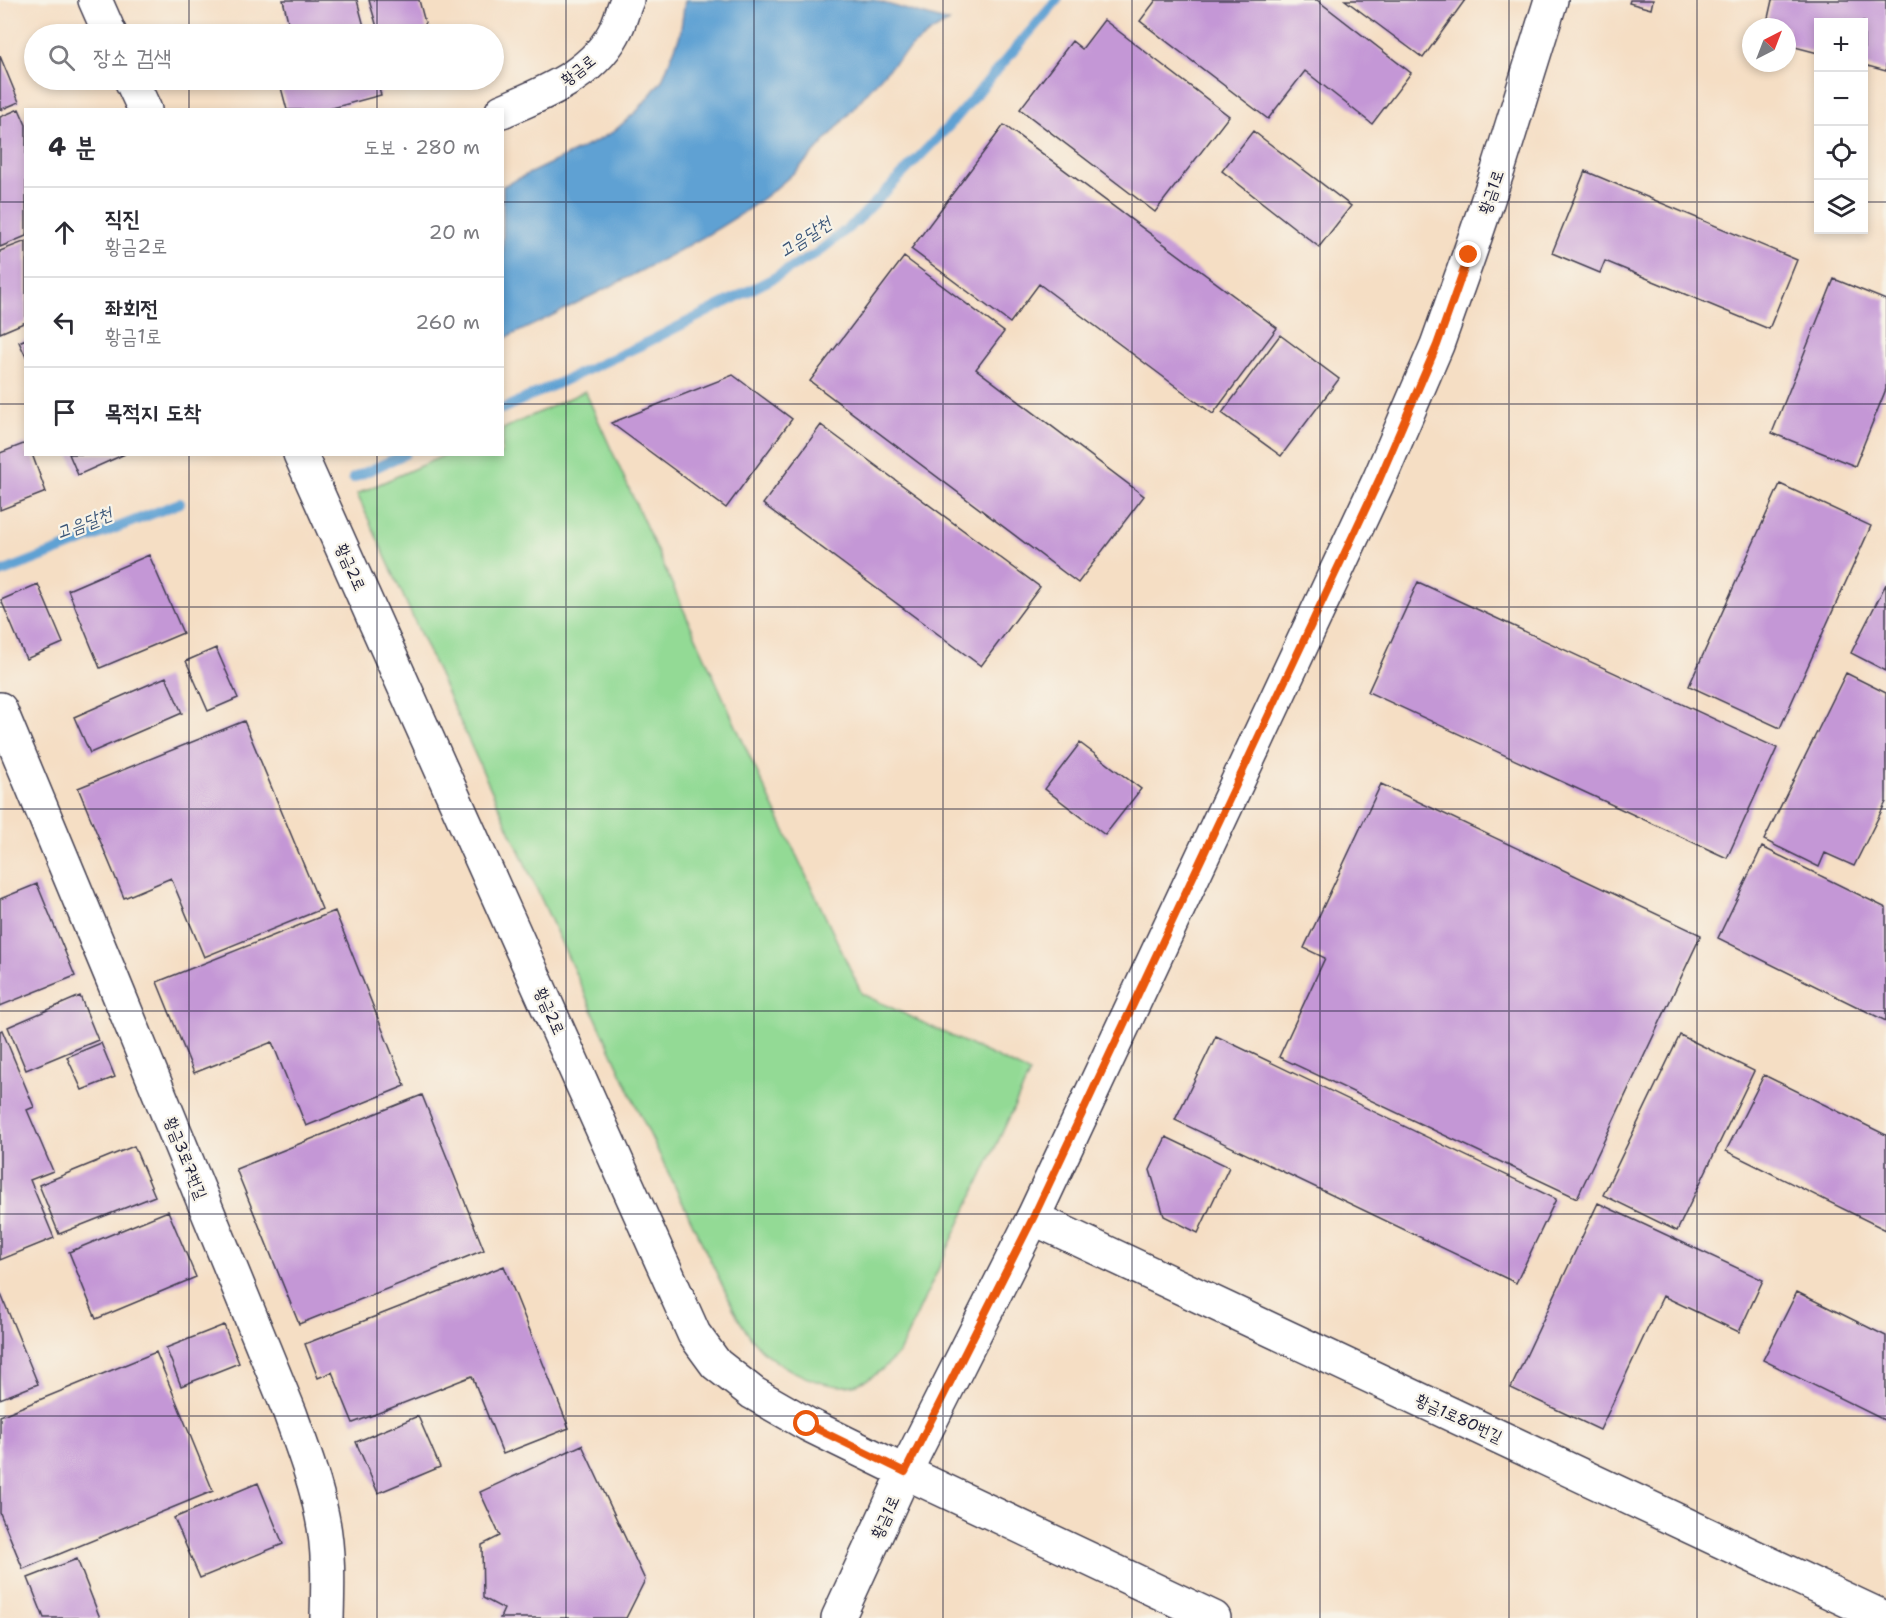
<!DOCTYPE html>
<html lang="ko">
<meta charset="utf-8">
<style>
body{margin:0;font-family:"Shantell Sans","Poor Story",sans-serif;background:#f2f2f3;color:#2b2b33}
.controls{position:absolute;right:18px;top:18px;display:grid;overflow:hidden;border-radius:0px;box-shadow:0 3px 9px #0003}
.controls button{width:54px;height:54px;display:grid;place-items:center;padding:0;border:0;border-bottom:2px solid #e1e1e2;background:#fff;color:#2b2b33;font:30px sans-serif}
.compass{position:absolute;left:1742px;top:18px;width:54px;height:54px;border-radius:50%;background:#fff;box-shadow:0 3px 9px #0003;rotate:42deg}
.stop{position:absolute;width:18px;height:18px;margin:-14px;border:4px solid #ea580c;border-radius:50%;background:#fff}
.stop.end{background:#ea580c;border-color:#fff;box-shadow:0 2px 6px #0008}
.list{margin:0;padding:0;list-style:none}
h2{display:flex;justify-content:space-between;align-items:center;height:78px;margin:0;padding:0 24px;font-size:26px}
h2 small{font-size:20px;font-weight:400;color:#7c7c81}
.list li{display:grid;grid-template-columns:39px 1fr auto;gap:18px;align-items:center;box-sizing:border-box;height:90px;padding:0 24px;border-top:2px solid #e1e1e2}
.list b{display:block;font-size:22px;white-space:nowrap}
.list p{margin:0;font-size:20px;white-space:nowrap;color:#7c7c81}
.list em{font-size:20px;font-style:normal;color:#7c7c81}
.icon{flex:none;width:33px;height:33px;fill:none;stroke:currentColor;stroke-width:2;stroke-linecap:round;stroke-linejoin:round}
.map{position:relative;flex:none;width:1886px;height:1618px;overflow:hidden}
.search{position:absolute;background:#fff;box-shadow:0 3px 9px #0003;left:24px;top:24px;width:480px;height:66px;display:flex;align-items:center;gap:15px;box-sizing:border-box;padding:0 21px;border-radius:33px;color:#7c7c81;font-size:22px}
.panel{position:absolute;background:#fff;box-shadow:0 3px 9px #0003;left:24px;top:108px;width:480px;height:348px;border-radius:0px}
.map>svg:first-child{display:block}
.green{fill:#93da95;stroke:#5a7e68;stroke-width:1.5}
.water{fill:#5fa1d3;stroke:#406287;stroke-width:1.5}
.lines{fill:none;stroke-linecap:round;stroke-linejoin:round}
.stream{stroke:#5fa1d3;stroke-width:10}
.building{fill:#c497d6}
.minor-casing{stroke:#423e50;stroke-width:36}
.tertiary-casing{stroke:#423e50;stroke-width:36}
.minor{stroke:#fff;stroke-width:33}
.tertiary{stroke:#fff;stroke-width:33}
.route{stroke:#ea580c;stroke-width:8}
.grid{fill:none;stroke:#22223b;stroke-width:1.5;stroke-opacity:0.55}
.labels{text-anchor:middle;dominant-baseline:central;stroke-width:4.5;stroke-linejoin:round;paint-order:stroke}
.street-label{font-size:16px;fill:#22223b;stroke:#f7f3e8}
.water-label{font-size:18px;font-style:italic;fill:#3a5578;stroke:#f7f3e8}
</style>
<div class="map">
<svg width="1886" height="1618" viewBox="0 0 1886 1618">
<rect width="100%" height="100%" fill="#f7f3e8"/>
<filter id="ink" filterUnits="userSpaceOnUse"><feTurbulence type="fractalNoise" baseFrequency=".0167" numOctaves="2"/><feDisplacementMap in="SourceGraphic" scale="12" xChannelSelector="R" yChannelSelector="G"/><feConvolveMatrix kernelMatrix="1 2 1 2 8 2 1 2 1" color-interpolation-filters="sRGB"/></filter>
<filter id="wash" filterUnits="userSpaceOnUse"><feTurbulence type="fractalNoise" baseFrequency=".008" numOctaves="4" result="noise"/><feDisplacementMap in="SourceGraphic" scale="24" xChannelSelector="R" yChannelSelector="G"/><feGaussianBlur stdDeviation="1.35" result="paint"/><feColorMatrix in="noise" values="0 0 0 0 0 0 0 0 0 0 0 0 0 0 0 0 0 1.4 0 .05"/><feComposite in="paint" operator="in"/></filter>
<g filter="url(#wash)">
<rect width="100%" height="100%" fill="#f5dec4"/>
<!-- green -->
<path class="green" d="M 585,391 L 750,757 L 862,994 L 1030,1073 L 899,1353 C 888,1364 877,1376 862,1382 C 833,1396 777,1368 757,1345 C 749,1337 744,1327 738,1318 L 640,1114 L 483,772 L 357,494 L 445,455 L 502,454 L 503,429 Z"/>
<!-- water -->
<path class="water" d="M 685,0 L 873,0 L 949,22 C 940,27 930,32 922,39 C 877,72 842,128 800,167 C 749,216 687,247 625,279 C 584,299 544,321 503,339 L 503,186 L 591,144 L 613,132 L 638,110 L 662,80 L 680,35 Z"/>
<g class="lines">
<!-- stream -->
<path class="stream" d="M 502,409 L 644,344 L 770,280 L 817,253 L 857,221 L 950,125 L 1057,0
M 353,478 L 405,454
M 0,573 L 180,503"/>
</g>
<g id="blocks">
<!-- building -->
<path class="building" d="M 283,0 L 357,0 L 366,34 L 291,34 Z
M 369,0 L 419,0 L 428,34 L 379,34 Z
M 1156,0 L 1317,0 L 1411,73 L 1372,124 L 1305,71 L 1268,119 L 1140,21 Z
M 1345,0 L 1465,0 L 1423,58 Z
M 1630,0 L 1653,0 L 1651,9 L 1629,3 Z
M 1772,0 L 1886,0 L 1886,71 L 1864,65 L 1864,22 L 1818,22 L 1818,53 L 1787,45 L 1787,27 L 1766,27 Z
M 1104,20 L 1229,116 L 1155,212 L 1020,109 L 1072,41 L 1082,49 Z
M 0,56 L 19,102 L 0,110 Z
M 279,80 L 377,80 L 381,95 L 325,110 L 287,110 Z
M 391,80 L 424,80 L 394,89 Z
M 19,109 L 26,125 L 26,236 L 0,247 L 0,117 Z
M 1004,125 L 1277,328 L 1213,414 L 1039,284 L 1010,323 L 911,249 Z
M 1253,131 L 1351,206 L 1319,247 L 1222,171 Z
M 1585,171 L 1797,260 L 1769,329 L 1605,261 L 1600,273 L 1552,253 Z
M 26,241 L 26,322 L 0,333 L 0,251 Z
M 904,257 L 1004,332 L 976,369 L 1144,496 L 1078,583 L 810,381 Z
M 1834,279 L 1886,300 L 1886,389 L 1855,466 L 1772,433 Z
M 1280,335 L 1339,379 L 1281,456 L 1222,413 Z
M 26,339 L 26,357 L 19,342 Z
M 733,375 L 792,419 L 726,508 L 611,423 Z
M 821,425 L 1040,587 L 981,666 L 763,504 Z
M 26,443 L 26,454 L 32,454 L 46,492 L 0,510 L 0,453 Z
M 69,454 L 125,454 L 78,475 Z
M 1780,484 L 1871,526 L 1780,728 L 1689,686 Z
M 149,555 L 183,633 L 100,668 L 68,590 Z
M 1418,582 L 1777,748 L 1727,858 L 1368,692 Z
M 38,584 L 63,643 L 26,659 L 1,600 Z
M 1886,584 L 1886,671 L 1851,653 Z
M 216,648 L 238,698 L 208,711 L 186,661 Z
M 1846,673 L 1886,693 L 1886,802 L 1854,866 L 1825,853 L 1819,867 L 1764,840 Z
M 166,677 L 182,713 L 90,753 L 74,717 Z
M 244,721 L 322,909 L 204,957 L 171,878 L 124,898 L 78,788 Z
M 1080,743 L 1141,789 L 1105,835 L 1045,789 Z
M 1381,784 L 1701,935 L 1577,1198 L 1279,1057 L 1325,958 L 1304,948 Z
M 1762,847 L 1886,908 L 1886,1021 L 1718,938 Z
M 37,884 L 75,976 L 0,1006 L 0,899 Z
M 335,911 L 405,1086 L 306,1126 L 272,1042 L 194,1073 L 157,982 Z
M 80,996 L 98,1040 L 26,1070 L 8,1027 Z
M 2,1030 L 34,1107 L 27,1110 L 53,1171 L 30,1180 L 54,1238 L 0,1260 L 0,1031 Z
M 1680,1035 L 1754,1071 L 1677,1231 L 1603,1195 Z
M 1216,1036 L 1556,1199 L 1516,1283 L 1175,1120 Z
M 101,1043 L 115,1077 L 82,1090 L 67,1057 Z
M 1764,1075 L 1886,1135 L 1886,1230 L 1726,1151 Z
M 422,1095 L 484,1250 L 299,1324 L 236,1169 Z
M 1166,1137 L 1229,1167 L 1198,1233 L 1164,1216 L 1150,1170 Z
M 134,1146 L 155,1196 L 59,1234 L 39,1185 Z
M 1598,1203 L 1763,1280 L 1739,1332 L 1663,1296 L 1600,1430 L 1511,1388 Z
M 168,1211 L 196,1277 L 96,1319 L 69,1252 Z
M 504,1266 L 569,1428 L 503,1454 L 472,1376 L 353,1423 L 332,1372 L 318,1378 L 305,1344 Z
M 0,1292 L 38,1384 L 0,1399 Z
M 1797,1292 L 1886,1336 L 1886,1421 L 1763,1360 Z
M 224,1325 L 239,1363 L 181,1386 L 166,1348 Z
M 156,1352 L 213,1491 L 23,1569 L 0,1513 L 0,1416 Z
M 418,1416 L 440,1467 L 378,1493 L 356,1442 Z
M 582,1445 L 645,1580 L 626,1618 L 500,1618 L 504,1609 L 483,1598 L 482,1545 L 500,1536 L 480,1492 Z
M 258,1483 L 283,1544 L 200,1578 L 174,1518 Z
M 77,1559 L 100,1618 L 44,1618 L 28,1578 Z"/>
</g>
</g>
<g filter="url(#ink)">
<use href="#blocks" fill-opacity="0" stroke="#423e50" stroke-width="1.5"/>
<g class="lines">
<!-- minor casing -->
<g class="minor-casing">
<path id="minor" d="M 502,111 C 546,92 596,74 617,27 C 621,18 623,9 627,0
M 0,709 L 110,973 L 290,1413 C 302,1447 315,1480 322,1516 C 329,1549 328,1584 327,1618
M 1033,1218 L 1885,1618
M 905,1472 L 1214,1618"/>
</g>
<!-- tertiary casing -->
<g class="tertiary-casing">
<path id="tertiary" d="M 95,0 L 110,34
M 131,80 L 145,110
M 300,454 L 694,1334 L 716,1364 L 753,1393 L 807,1424 L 905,1472
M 838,1618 L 905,1472 L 1033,1218 L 1379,480 L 1437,345 L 1469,255 L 1498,170 L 1551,0"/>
</g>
<!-- minor -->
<use href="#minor" class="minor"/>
<!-- tertiary -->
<use href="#tertiary" class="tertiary"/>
</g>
</g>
<g class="lines" filter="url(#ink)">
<!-- route -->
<path class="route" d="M 807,1424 L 905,1472 L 1033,1218 L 1379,480 L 1437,345 L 1469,255"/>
</g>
<!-- grid -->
<path class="grid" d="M 189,0 L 189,34M 377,0 L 377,34M 566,0 L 566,1618M 754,0 L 754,1618M 943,0 L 943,1618M 1132,0 L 1132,1618M 1320,0 L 1320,1618M 1509,0 L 1509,1618M 1697,0 L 1697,1618M 189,80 L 189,110M 377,80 L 377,110M 0,202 L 26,202M 502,202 L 1818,202M 1864,202 L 1886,202M 0,404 L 26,404M 502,404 L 1886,404M 189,454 L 189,1618M 377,454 L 377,1618M 0,607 L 1886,607M 0,809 L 1886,809M 0,1011 L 1886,1011M 0,1214 L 1886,1214M 0,1416 L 1886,1416"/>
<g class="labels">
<!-- street labels -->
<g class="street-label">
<text transform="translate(578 70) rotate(-38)">황금로</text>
<text transform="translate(1491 192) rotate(-71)">황금1로</text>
<text transform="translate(351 567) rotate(66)">황금2로</text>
<text transform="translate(550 1011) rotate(66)">황금2로</text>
<text transform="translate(186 1158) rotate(68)">황금3로7번길</text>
<text transform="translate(1459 1418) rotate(25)">황금1로80번길</text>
<text transform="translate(885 1517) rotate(-65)">황금1로</text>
</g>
<!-- water labels -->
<g class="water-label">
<text transform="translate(805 237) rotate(-33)">고음달천</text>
<text transform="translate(84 523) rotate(-21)">고음달천</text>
</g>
</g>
</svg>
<div class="controls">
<button>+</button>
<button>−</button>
<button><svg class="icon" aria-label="locate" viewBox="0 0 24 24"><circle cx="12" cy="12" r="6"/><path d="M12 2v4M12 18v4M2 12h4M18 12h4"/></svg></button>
<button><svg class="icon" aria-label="layers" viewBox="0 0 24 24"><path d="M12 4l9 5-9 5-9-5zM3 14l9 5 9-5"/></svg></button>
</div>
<svg class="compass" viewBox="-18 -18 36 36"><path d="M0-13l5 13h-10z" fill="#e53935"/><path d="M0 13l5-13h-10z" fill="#7c7c81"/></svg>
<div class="stop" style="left:807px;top:1424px"></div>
<div class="stop end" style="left:1469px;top:255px"></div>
<div class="search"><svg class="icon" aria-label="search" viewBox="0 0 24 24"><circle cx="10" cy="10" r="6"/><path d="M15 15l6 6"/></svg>장소 검색</div>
<section class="panel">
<h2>4 분<small>도보 · 280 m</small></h2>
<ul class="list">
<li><svg class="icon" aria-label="ahead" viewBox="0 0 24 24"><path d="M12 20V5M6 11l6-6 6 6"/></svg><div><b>직진</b><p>황금2로</p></div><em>20 m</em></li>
<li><svg class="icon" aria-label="left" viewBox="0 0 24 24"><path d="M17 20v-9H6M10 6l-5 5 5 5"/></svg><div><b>좌회전</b><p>황금1로</p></div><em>260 m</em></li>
<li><svg class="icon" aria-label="arrive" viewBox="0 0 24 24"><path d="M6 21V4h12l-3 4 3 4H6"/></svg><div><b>목적지 도착</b></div></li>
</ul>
</section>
</div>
